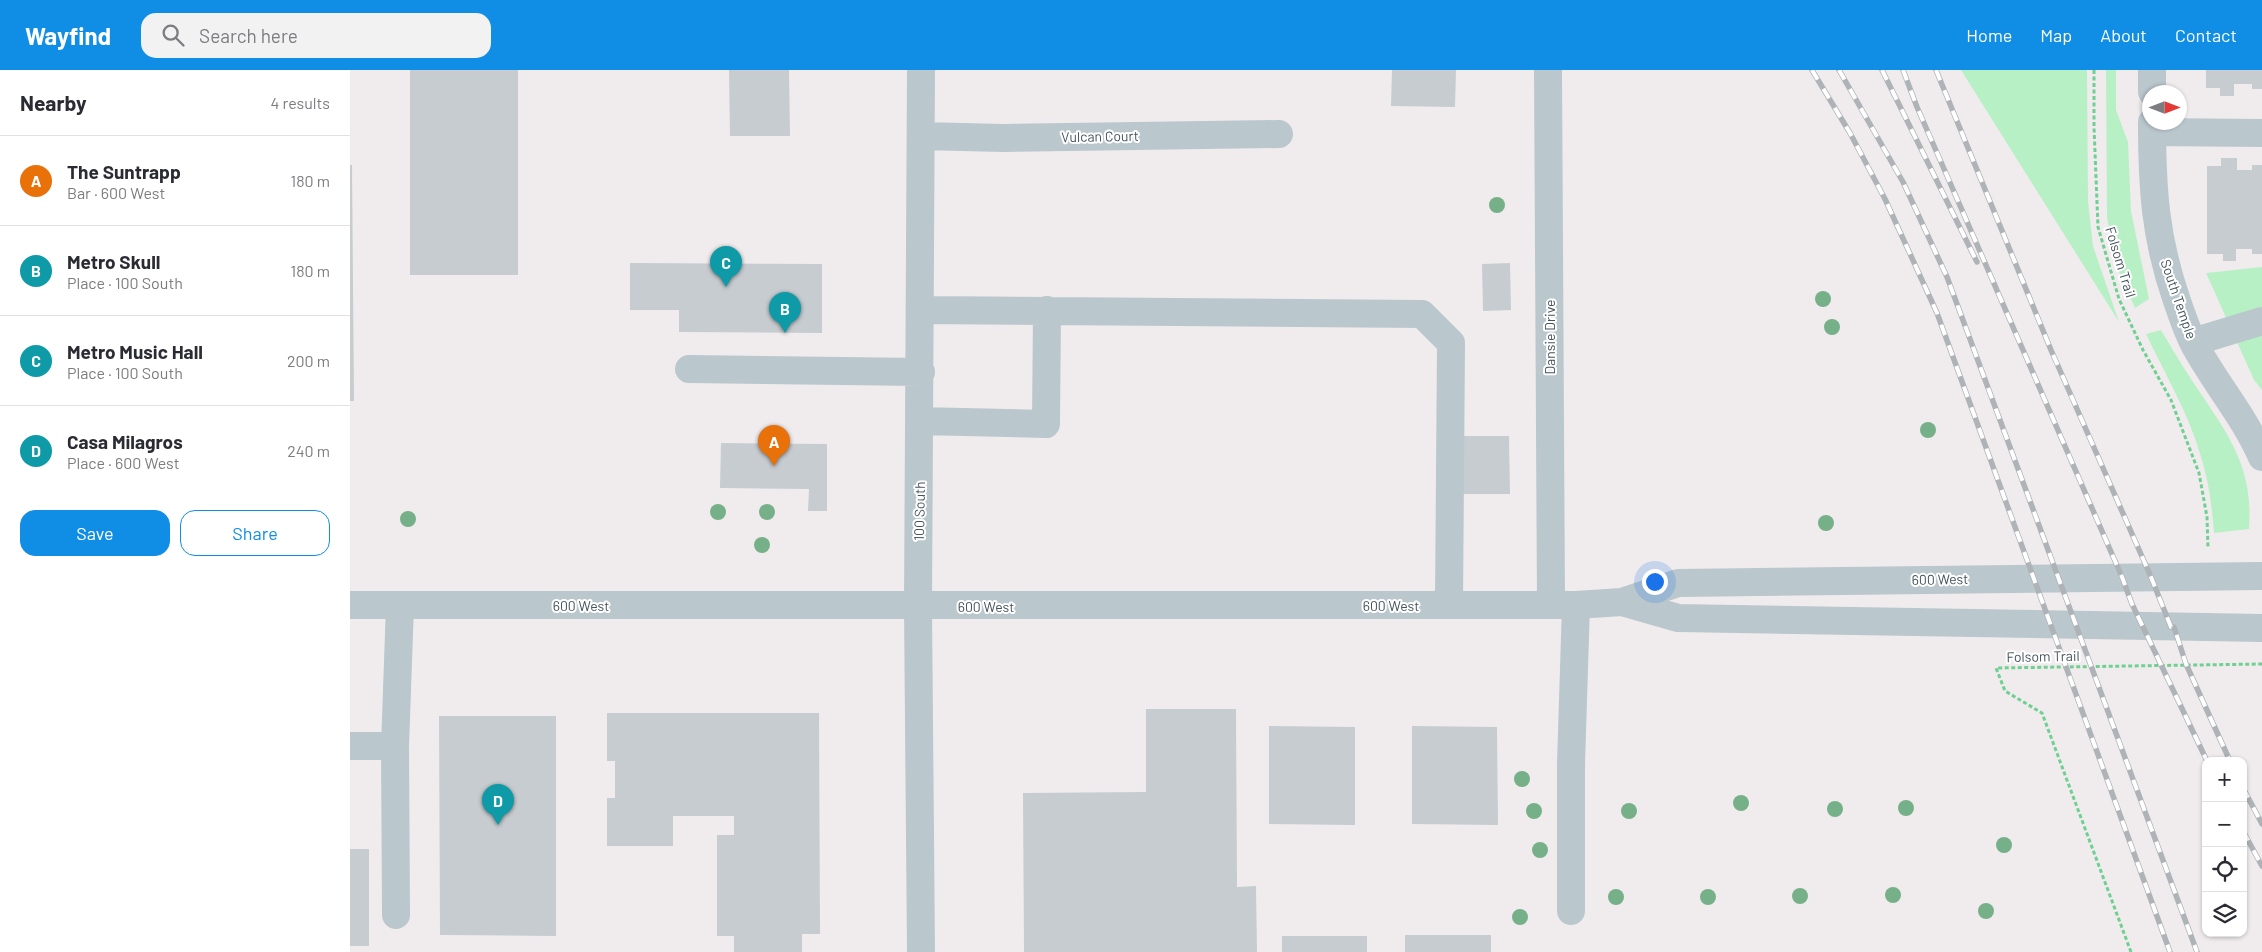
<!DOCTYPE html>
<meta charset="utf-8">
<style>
body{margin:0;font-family:Barlow,sans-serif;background:#f2f2f3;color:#2b2b33}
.controls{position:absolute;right:15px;bottom:15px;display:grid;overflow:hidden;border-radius:10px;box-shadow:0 1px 4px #0004}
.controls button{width:45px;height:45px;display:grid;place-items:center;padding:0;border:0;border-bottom:1px solid #e1e1e2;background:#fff;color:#2b2b33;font:25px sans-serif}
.compass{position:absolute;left:1792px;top:15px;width:45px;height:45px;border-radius:50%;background:#fff;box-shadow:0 1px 4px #0004;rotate:90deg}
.you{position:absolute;left:1304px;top:511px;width:18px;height:18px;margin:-12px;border:4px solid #fff;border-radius:50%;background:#1a73e8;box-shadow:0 0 0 8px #1a73e833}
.badge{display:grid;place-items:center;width:32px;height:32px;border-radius:50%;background:#108ee6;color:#fff;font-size:16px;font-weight:700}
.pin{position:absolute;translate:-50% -41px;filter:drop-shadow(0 1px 2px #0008)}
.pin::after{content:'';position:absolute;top:26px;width:18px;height:15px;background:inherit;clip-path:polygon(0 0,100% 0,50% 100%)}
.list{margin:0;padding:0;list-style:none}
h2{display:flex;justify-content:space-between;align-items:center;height:65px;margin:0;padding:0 20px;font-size:21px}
h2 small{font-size:16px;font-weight:400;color:#7c7c81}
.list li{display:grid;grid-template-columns:32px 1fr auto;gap:15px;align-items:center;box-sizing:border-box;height:90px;padding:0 20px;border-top:1px solid #e1e1e2}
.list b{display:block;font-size:19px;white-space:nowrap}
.list p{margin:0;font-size:16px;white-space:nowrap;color:#7c7c81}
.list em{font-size:16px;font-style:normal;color:#7c7c81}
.actions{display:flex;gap:10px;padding:15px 20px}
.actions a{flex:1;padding:11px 0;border:1px solid #108ee6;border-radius:15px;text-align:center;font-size:18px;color:#108ee6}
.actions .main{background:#108ee6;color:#fff}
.icon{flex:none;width:28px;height:28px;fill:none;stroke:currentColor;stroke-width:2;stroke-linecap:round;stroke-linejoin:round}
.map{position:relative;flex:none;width:1912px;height:882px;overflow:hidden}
header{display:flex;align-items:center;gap:30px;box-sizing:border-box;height:70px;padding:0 25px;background:#108ee6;color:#fff}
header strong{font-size:24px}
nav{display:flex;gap:28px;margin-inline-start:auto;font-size:18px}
.search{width:350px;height:45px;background:#f2f2f3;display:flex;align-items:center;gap:12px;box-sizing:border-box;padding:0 18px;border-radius:15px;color:#7c7c81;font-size:19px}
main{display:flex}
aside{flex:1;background:#fff}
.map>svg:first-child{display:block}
.green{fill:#b8f0c5}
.building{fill:#c6ccd0}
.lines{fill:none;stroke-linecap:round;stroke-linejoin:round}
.path{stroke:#6ed091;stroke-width:3;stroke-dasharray:4 2.5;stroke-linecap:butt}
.minor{stroke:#bac7cd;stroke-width:28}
.rail-casing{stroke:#aeb3b8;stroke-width:5.5}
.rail{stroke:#fff;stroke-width:4;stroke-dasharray:11;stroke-linecap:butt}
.tree{fill:#76b089}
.labels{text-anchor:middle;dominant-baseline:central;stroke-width:4;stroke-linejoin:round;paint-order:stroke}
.street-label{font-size:14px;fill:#44545b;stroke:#fff}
</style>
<header>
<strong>Wayfind</strong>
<div class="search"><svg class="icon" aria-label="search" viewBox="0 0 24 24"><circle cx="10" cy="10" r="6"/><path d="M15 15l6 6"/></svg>Search here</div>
<nav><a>Home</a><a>Map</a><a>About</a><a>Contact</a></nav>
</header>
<main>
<aside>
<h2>Nearby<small>4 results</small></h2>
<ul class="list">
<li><span class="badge" style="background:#e8710a">A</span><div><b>The Suntrapp</b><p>Bar · 600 West</p></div><em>180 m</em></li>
<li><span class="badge" style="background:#0f9aa8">B</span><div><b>Metro Skull</b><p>Place · 100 South</p></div><em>180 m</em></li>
<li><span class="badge" style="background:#0f9aa8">C</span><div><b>Metro Music Hall</b><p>Place · 100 South</p></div><em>200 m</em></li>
<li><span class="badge" style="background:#0f9aa8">D</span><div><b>Casa Milagros</b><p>Place · 600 West</p></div><em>240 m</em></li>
</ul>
<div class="actions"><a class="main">Save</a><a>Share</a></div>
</aside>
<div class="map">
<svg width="1912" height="882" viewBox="0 0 1912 882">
<rect width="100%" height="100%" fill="#f0eced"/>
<!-- green -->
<path class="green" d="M 1611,0 L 1737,0 L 1738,131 L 1743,176 L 1769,252 Z
M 1756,0 L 1766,0 L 1766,40 L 1778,72 L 1781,141 L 1799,229 L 1785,238 L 1770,205 L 1761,172 L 1757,147 Z
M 1912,197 L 1912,320 L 1904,310 L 1856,203 Z
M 1811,260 C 1821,276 1830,293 1841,309 C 1875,361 1904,393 1899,459 L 1864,463 C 1862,437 1859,412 1851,387 C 1839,344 1815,304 1796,264 Z"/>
<!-- building -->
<path class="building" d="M 60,0 L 168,0 L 168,205 L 60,205 Z
M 379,0 L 439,0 L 440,66 L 380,66 Z
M 1042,0 L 1106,0 L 1105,37 L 1041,36 Z
M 1856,0 L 1912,0 L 1912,19 L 1902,19 L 1902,14 L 1884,14 L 1884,26 L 1870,26 L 1870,18 L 1856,18 Z
M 1871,88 L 1887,88 L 1887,100 L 1902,100 L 1902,95 L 1912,95 L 1912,184 L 1902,184 L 1902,179 L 1886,179 L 1886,191 L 1873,191 L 1873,184 L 1857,184 L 1857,96 L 1871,96 Z
M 0,95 L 2,95 L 4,331 L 0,331 Z
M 280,193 L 472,194 L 472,263 L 329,262 L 329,240 L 280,240 Z
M 1160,193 L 1161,240 L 1133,241 L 1132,194 Z
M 1113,366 L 1159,366 L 1160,424 L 1113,424 Z
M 371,373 L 477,374 L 477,441 L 458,441 L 459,419 L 370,418 Z
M 796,639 L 886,639 L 887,817 L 906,816 L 907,882 L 674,882 L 673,723 L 796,722 Z
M 257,643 L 469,643 L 470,864 L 452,864 L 452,882 L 384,882 L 384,866 L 367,866 L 367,765 L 384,765 L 384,746 L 323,746 L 323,776 L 257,776 L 257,728 L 265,728 L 265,691 L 257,691 Z
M 89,646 L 206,646 L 206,866 L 90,865 Z
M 919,656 L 1005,657 L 1005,755 L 919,754 Z
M 1062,656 L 1147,657 L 1148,755 L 1062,754 Z
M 0,779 L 19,779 L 19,876 L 0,876 Z
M 1055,865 L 1141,865 L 1141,882 L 1055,882 Z
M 932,866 L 1017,866 L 1017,882 L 932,882 Z"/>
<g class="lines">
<!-- path -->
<path class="path" d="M 1744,0 L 1744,57 L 1748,157 L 1769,229 L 1793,280 L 1821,330 L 1849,403 L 1857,447 L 1858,478
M 1781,882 L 1692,643 L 1655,621 L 1646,598 L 1912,594"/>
<!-- minor -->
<path class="minor" d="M 571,0 L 568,536 L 571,882
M 1198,0 L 1201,535
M 1802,22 L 1802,0
M 1802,52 C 1802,118 1805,168 1827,231 C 1832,245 1837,261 1844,274 C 1865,313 1894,346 1912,387
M 1802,62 L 1912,63
M 571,66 L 654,68 L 929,64
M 571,240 L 1072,244 L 1101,273 L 1099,535
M 1843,272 L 1912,251
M 339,299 L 571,302
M 570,351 L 696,354 L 697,240
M 1272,532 L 1328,548 L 1912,558
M 0,535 L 1226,535 L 1272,532 L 1328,513 L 1912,506
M 0,676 L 45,676
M 1221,841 L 1221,694 L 1226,535
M 46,845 L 45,676 L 50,535"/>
<!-- rail casing -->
<g class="rail-casing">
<path id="rail" d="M 1462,0 L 1500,63 L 1535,129 L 1587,243 L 1820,882
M 1489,0 L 1553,112 L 1597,207 L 1847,882
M 1532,0 L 1627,192
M 1553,0 L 1567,37 L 1772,507 L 1782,534 L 1857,691
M 1586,0 L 1701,280 L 1801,507 L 1821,557 L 1824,557 L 1836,594 L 1880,691
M 1893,718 L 1912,754
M 1893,761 L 1912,796"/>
</g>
<!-- rail -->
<use href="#rail" class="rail"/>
</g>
<!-- trees -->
<g class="tree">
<circle cx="1147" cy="135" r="8"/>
<circle cx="1473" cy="229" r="8"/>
<circle cx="1482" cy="257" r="8"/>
<circle cx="1578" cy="360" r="8"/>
<circle cx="368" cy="442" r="8"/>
<circle cx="417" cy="442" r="8"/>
<circle cx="58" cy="449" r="8"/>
<circle cx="1476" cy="453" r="8"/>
<circle cx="412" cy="475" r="8"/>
<circle cx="1172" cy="709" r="8"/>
<circle cx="1391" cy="733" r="8"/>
<circle cx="1556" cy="738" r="8"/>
<circle cx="1485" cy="739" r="8"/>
<circle cx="1184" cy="741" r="8"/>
<circle cx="1279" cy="741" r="8"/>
<circle cx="1654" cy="775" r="8"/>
<circle cx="1190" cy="780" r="8"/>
<circle cx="1543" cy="825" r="8"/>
<circle cx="1450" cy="826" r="8"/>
<circle cx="1266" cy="827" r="8"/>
<circle cx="1358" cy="827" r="8"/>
<circle cx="1636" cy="841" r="8"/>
<circle cx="1170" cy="847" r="8"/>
</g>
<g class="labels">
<!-- street labels -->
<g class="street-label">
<text transform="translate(750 66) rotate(-1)">Vulcan Court</text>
<text transform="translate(1771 192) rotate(73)">Folsom Trail</text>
<text transform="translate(1829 229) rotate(71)">South Temple</text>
<text transform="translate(1199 267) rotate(-90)">Dansie Drive</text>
<text transform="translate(569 441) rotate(-89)">100 South</text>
<text transform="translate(1590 509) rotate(-1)">600 West</text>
<text x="231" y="535">600 West</text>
<text x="1041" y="535">600 West</text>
<text x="636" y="536">600 West</text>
<text transform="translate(1693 586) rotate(-1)">Folsom Trail</text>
</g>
</g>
</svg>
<div class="controls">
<button>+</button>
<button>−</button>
<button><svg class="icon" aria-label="locate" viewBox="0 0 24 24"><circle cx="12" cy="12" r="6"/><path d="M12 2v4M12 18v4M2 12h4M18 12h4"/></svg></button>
<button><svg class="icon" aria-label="layers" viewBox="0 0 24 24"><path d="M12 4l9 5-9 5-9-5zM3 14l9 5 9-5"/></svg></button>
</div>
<svg class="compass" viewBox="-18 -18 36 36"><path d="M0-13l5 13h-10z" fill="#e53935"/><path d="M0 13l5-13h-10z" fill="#7c7c81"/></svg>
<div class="you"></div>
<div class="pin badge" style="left:424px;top:396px;background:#e8710a">A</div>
<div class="pin badge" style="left:435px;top:263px;background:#0f9aa8">B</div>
<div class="pin badge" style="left:376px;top:217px;background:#0f9aa8">C</div>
<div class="pin badge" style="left:148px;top:755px;background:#0f9aa8">D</div>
</div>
</main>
